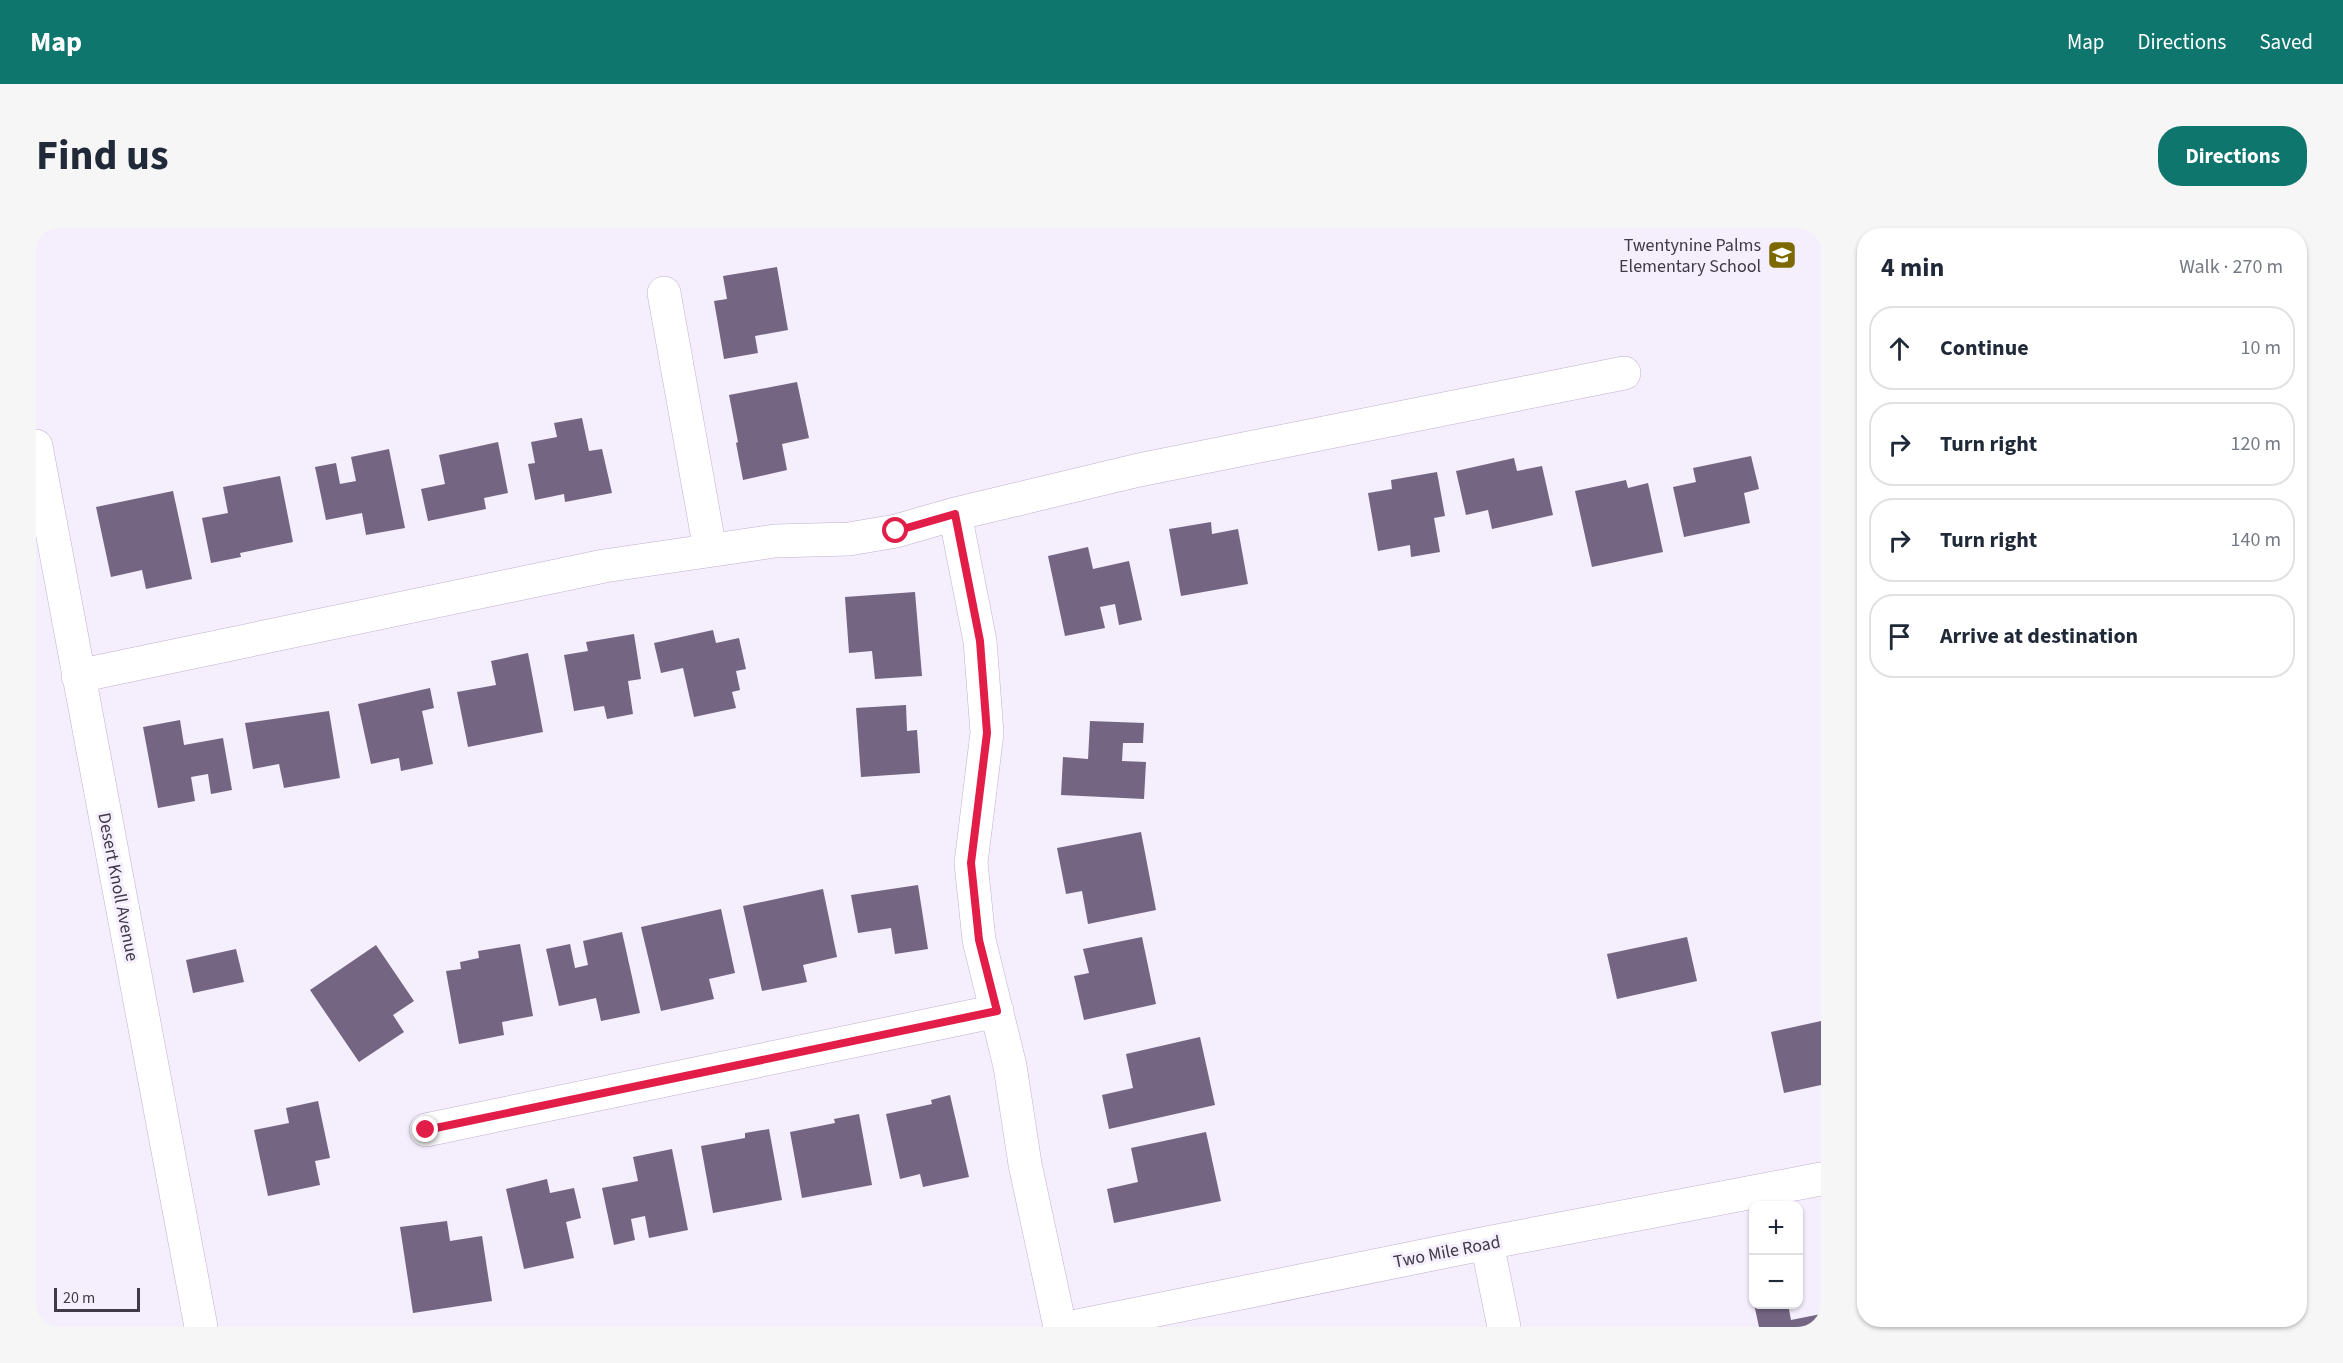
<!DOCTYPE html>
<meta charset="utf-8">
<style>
body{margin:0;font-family:"Source Sans 3",sans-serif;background:#f6f6f7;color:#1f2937}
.controls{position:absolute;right:18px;bottom:18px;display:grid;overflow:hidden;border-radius:12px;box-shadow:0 2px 4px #0004}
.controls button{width:54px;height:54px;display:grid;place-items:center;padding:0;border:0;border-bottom:2px solid #e0e1e3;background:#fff;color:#1f2937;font:30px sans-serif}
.scale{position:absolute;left:18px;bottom:15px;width:86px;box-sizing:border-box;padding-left:6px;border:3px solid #403947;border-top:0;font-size:16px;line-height:21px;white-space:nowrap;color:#403947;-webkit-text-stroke:4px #f5eefc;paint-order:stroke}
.stop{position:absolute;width:18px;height:18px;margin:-14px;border:4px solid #e11d48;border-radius:50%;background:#fff}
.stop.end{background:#e11d48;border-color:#fff;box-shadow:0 2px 6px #0008}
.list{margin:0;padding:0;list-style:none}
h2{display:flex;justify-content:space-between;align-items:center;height:78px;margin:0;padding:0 24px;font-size:26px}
h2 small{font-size:20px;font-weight:400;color:#747a83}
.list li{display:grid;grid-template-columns:39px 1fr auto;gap:18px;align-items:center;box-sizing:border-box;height:84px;margin:0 12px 12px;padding:0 12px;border:2px solid #e0e1e3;border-radius:24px}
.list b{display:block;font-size:22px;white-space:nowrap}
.list em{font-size:20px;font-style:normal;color:#747a83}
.icon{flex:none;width:33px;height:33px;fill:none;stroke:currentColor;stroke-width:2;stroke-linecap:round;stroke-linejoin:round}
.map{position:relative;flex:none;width:1785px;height:1099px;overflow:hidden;border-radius:24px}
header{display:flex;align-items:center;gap:36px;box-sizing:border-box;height:84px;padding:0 30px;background:#0f766e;color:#fff}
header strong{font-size:28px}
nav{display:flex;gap:33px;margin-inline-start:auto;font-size:21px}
.intro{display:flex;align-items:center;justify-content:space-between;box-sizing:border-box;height:144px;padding:0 36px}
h1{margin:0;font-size:42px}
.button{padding:15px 27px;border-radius:24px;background:#0f766e;color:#fff;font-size:21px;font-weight:700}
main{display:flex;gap:36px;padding:0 36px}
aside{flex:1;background:#fff;border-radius:24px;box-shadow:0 2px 4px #0004}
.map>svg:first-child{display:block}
.building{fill:#746583}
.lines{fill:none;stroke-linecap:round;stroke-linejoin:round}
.minor-casing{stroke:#c0b0d1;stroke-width:34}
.minor{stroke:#fff;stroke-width:33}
.route{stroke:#e11d48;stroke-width:8}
.labels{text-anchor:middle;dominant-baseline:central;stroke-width:6;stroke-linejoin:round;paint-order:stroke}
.poi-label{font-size:18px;fill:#403947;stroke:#f5eefc;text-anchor:end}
.street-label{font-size:18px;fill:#403947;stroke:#f5eefc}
</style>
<header>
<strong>Map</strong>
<nav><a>Map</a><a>Directions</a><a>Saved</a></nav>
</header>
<div class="intro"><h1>Find us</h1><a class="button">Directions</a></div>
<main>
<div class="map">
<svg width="1785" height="1099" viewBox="0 0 1785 1099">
<rect width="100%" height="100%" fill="#f5eefc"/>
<!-- building -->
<path class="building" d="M 741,39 L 752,102 L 719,108 L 722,125 L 688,131 L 678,73 L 691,71 L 687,48 Z
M 761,154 L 773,210 L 746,216 L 751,242 L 707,252 L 700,215 L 702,214 L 693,167 Z
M 546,190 L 553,223 L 566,221 L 576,265 L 529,274 L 528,266 L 499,272 L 492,236 L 499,235 L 495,214 L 521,209 L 518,195 Z
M 462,214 L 472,265 L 448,270 L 450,281 L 392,293 L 385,261 L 409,256 L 403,227 Z
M 353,221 L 369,300 L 330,307 L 326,285 L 290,292 L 279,239 L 300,235 L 304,256 L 320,253 L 315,229 Z
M 1715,228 L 1723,261 L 1708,265 L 1714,295 L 1648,309 L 1637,259 L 1660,254 L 1657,240 Z
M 1478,230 L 1481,243 L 1506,238 L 1517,287 L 1456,301 L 1452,282 L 1430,287 L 1420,243 Z
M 1401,244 L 1409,288 L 1398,290 L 1404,324 L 1375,329 L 1374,317 L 1342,323 L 1332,265 L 1356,261 L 1355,252 Z
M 244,248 L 257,314 L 204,325 L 205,329 L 175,335 L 166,290 L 192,285 L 187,259 Z
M 1590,252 L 1592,260 L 1612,255 L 1627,324 L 1556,339 L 1539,263 Z
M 137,263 L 156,351 L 110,361 L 106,342 L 75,349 L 60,279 Z
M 1175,294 L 1176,306 L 1202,301 L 1212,356 L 1145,368 L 1133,301 Z
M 1052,319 L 1057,341 L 1093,333 L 1106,392 L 1083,397 L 1079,376 L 1064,379 L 1069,400 L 1029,408 L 1012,328 Z
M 879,364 L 886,448 L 839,451 L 836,423 L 813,425 L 809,369 Z
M 677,402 L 680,415 L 703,410 L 710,441 L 700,443 L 704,462 L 696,464 L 700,480 L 658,489 L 647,440 L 625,445 L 618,415 Z
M 598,406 L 605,451 L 592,453 L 597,486 L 571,491 L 568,478 L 538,483 L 528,427 L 552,423 L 550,414 Z
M 492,425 L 507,504 L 432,519 L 421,464 L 460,457 L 455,433 Z
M 394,460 L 398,480 L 386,483 L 397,536 L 365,543 L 363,530 L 335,536 L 322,476 Z
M 870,477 L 871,503 L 881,502 L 884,545 L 825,549 L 820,480 Z
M 293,483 L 304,550 L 248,560 L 243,536 L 217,541 L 209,495 Z
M 144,492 L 148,517 L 187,510 L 196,562 L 175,566 L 172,546 L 155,549 L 159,573 L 122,580 L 107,499 Z
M 1054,493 L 1108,495 L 1107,515 L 1087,515 L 1086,533 L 1110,534 L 1108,571 L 1025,567 L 1027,529 L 1052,531 Z
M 1105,604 L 1120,682 L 1052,696 L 1046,663 L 1030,666 L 1021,620 Z
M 882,657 L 892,721 L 859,726 L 855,700 L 822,705 L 815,667 Z
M 787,661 L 801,729 L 767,737 L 771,754 L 726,763 L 707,678 Z
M 685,681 L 699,745 L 673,751 L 678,771 L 625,783 L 605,699 Z
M 586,704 L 604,785 L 565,793 L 560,770 L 523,778 L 510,721 L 534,716 L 539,740 L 552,737 L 547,713 Z
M 1106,709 L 1120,776 L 1048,792 L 1038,748 L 1053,745 L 1047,721 Z
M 1651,709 L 1661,753 L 1581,771 L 1571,726 Z
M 484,716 L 497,788 L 466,794 L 468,807 L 423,816 L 410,743 L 425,741 L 424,734 L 443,730 L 442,723 Z
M 340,717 L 378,773 L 357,787 L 368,804 L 323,834 L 274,762 Z
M 200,721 L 208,754 L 157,765 L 150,732 Z
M 1785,793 L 1785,857 L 1748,865 L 1735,804 Z
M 1164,809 L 1179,877 L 1073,901 L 1066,867 L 1097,860 L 1090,826 Z
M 914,867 L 933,949 L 887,959 L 884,946 L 864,951 L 850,886 L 896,876 L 895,872 Z
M 282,873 L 294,930 L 279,933 L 284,957 L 232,968 L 218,902 L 253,895 L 250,880 Z
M 823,886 L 836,957 L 766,970 L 754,904 L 799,895 L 798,891 Z
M 733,901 L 746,972 L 677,985 L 665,918 L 709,910 L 709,905 Z
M 1170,904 L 1185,973 L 1078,995 L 1071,961 L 1102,954 L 1095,920 Z
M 636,921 L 652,1002 L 613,1010 L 609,988 L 595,991 L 599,1012 L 578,1017 L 566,960 L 602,953 L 597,929 Z
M 511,951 L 514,965 L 538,960 L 545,990 L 530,994 L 538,1030 L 488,1041 L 470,961 Z
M 411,993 L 414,1013 L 446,1008 L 456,1073 L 377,1085 L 364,999 Z
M 1718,1076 L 1752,1076 L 1755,1092 L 1785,1086 L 1785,1099 L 1723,1099 Z"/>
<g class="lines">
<!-- minor casing -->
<g class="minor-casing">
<path id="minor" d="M 628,65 L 674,322
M 0,218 L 165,1099
M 919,286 L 944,413 L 951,505 L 935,635 L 943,712 L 974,838 L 989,936 L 1024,1099
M 42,448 L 568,338 L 739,313 L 813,311 L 860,303 L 919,286 L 1103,242 L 1588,145
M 390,902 L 961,783
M 1451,1015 L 1468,1099
M 1037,1099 L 1451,1015 L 1785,951"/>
</g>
<!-- minor -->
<use href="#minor" class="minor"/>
</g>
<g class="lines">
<!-- route -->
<path class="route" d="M 390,902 L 961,783 L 943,712 L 935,635 L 951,505 L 944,413 L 919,286 L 860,303"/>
</g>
<!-- icons -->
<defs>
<g id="school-square" transform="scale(1.5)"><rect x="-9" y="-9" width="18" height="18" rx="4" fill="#7b6900" stroke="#f5eefc"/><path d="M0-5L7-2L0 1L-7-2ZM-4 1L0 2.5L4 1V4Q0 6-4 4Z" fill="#fff"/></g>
</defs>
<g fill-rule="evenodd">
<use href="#school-square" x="1746" y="27"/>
</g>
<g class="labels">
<!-- poi labels -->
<g class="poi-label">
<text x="1725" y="17">Twentynine Palms<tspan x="1725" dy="21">Elementary School</tspan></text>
</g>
<!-- street labels -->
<g class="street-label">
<text transform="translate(82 659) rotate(79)">Desert Knoll Avenue</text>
<text transform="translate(1411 1024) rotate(-11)">Two Mile Road</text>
</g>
</g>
</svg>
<div class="controls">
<button>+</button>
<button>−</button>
</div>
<div class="scale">20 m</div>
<div class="stop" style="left:860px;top:303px"></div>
<div class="stop end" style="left:390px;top:902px"></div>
</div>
<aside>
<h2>4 min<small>Walk · 270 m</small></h2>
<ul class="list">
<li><svg class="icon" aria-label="ahead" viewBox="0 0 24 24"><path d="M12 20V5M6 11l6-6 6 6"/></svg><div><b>Continue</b></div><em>10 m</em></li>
<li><svg class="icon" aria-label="right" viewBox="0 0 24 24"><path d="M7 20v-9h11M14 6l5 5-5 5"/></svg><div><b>Turn right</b></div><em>120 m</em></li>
<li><svg class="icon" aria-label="right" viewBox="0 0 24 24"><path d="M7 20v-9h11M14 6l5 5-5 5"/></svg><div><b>Turn right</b></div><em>140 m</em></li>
<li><svg class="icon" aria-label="arrive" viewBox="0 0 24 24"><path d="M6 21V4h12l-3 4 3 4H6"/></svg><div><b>Arrive at destination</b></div></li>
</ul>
</aside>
</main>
